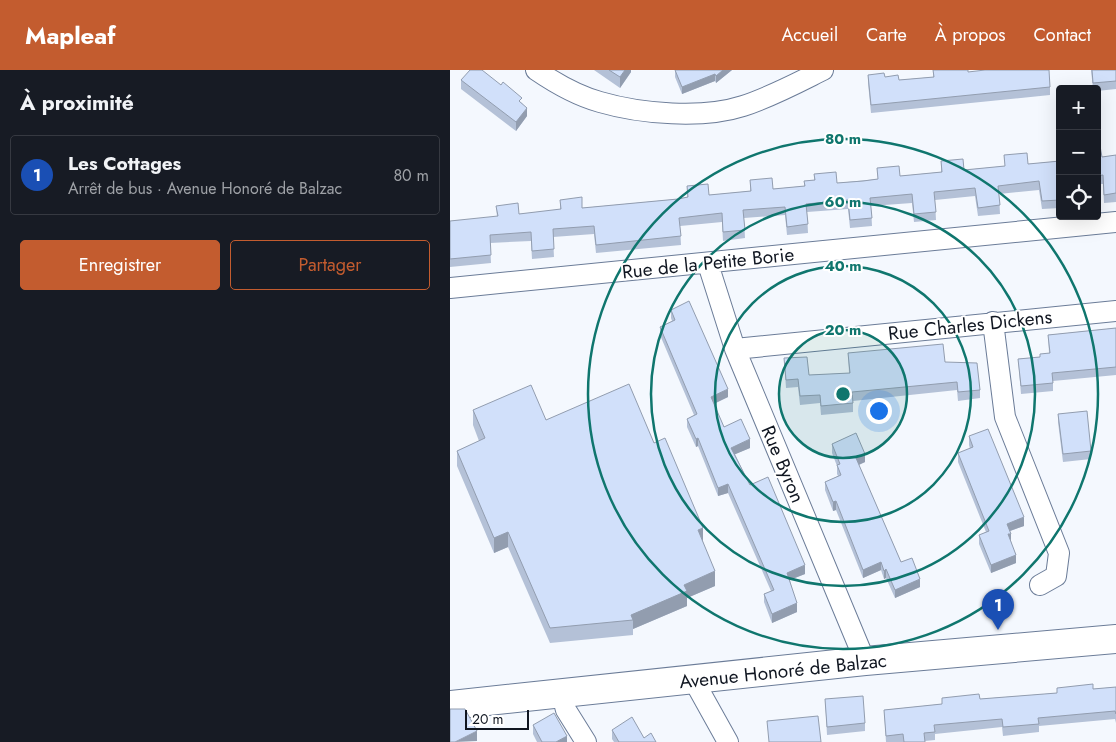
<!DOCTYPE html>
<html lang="fr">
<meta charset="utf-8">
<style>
body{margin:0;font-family:Jost,sans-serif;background:#242831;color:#f1f3f6}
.controls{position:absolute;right:15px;top:15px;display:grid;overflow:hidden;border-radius:5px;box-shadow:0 5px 20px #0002}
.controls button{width:45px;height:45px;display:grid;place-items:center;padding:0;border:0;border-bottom:1px solid #363941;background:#171b24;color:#f1f3f6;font:25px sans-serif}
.scale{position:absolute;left:15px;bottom:12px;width:64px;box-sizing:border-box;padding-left:5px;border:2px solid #101621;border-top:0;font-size:14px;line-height:18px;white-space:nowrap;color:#101621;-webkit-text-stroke:4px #fff;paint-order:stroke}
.you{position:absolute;left:428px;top:340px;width:18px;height:18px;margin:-12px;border:4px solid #fff;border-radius:50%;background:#1a73e8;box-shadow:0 0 0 8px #1a73e833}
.badge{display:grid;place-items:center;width:32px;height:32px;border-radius:50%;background:#c35c2f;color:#fff;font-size:16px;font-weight:700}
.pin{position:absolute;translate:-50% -41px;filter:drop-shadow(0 1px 2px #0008)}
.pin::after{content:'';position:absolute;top:26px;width:18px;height:15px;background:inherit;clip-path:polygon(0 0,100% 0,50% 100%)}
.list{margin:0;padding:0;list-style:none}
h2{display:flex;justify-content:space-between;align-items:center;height:65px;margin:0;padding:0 20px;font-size:21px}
h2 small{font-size:16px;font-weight:400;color:#9ea1a6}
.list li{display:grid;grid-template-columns:32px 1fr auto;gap:15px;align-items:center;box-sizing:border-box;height:80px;margin:0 10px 10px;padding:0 10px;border:1px solid #363941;border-radius:5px}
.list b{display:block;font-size:19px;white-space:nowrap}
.list p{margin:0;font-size:16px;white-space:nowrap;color:#9ea1a6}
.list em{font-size:16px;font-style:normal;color:#9ea1a6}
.actions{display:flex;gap:10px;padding:15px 20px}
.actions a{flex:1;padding:11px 0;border:1px solid #c35c2f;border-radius:5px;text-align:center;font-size:18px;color:#c35c2f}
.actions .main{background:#c35c2f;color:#fff}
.icon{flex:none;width:28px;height:28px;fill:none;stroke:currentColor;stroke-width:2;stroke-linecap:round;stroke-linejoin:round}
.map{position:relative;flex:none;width:666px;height:672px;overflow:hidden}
header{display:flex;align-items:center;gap:30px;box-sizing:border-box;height:70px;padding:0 25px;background:#c35c2f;color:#fff}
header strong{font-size:24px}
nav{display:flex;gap:28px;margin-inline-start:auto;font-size:18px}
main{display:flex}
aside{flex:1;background:#171b24}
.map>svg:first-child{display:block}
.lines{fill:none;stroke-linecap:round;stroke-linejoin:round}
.street-casing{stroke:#6b7c98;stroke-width:22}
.primary-casing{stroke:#6b7c98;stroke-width:30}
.street{stroke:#fff;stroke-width:20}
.primary{stroke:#fff;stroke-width:28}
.wall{fill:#b4c1d7}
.shaded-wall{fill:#929daf}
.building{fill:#d1e0fa;stroke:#929daf}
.ring{fill:none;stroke:#0f766e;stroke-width:2.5}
.labels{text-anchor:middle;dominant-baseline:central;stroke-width:4;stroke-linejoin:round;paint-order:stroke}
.street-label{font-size:19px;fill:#101621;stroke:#fff}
.centre{fill:#0f766e;stroke:#fff;stroke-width:2.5}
.ring-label{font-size:15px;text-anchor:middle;font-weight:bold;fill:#0f766e;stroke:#fff;stroke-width:4;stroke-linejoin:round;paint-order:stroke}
</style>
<header>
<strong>Mapleaf</strong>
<nav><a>Accueil</a><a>Carte</a><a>À propos</a><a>Contact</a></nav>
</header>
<main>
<aside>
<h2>À proximité<small></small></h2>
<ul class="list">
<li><span class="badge" style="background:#1a4fb4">1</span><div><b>Les Cottages</b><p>Arrêt de bus · Avenue Honoré de Balzac</p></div><em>80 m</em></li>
</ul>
<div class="actions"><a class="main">Enregistrer</a><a>Partager</a></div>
</aside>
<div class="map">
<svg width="666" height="672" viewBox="0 0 666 672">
<rect width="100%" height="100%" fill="#f4f8fe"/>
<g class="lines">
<!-- street casing -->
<g class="street-casing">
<path id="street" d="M 86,0 C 105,13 128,26 150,32 C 191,44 253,49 293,36 C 321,27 347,13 373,0
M 258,194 L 285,279 L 415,591
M 0,218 L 666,152
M 543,252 L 555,347 L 609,483 L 606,506 L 590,515
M 285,279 L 666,241
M 244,611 L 278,672
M 112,625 L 116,640 L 136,672"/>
</g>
<!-- primary casing -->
<g class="primary-casing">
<path id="primary" d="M 0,635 L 415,591 L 666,569"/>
</g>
<!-- street -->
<use href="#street" class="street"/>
<!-- primary -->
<use href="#primary" class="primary"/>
</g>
<!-- wall -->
<path class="wall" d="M 144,0 L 181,0 L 181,2 L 170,18 Z
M 225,0 L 282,0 L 266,13 L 265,11 L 232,24 L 225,7 Z
M 483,0 L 518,2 L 600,17 L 600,25 L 421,43 L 418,13 L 418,5 L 435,7 L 449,10 L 483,7 Z
M 641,0 L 666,0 L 666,19 L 647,21 L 647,19 L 643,19 Z
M 11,10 L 72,33 L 77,46 L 66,61 L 11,19 Z
M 647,76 L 652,87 L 666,85 L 666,132 L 654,133 L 653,114 L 647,114 Z
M 554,85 L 578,94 L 610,91 L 610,138 L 592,139 L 589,120 L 549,124 L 550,144 L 528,146 L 525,126 L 485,130 L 486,150 L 464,152 L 462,133 L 421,136 L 422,156 L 400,158 L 398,139 L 357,142 L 358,163 L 337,165 L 335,145 L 294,148 L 295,168 L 273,171 L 272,152 L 230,156 L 231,175 L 146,183 L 144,164 L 103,167 L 104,187 L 82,189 L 81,171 L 40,173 L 41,193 L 0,197 L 0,151 L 47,147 L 46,136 L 69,144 L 110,140 L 110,130 L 132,138 L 228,129 L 237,127 L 237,116 L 259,125 L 300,121 L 300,110 L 323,119 L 354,116 L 354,111 L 364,110 L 364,104 L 387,113 L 428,109 L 427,98 L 450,106 L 491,102 L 491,91 L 514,100 L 555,96 Z
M 221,240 L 278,327 L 264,334 L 274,357 L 300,378 L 285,384 L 300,415 L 355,504 L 340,510 L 347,542 L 322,553 L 314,532 L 314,524 L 321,521 L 278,423 L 268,426 L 248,376 L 246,377 L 237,357 L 237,349 L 244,345 L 210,265 L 210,257 L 222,251 L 221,248 Z
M 666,258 L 666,305 L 603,311 L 603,321 L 571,324 L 568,289 L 590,287 L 599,283 L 598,265 Z
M 398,283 L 495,292 L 530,320 L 530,328 L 508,331 L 507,320 L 403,331 L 403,342 L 371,345 L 370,333 L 350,335 L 348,317 L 336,318 L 334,288 L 359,305 L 399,303 Z
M 23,340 L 96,350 L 204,373 L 253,472 L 265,516 L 237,528 L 237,536 L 183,559 L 183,565 L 100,573 L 58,477 L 44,483 L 7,396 L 7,381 L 29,371 L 23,355 Z
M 608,344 L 641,381 L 641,389 L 613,392 L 608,352 Z
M 519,366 L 574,456 L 560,461 L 561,471 L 566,493 L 541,503 L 529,474 L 529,465 L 536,462 L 508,392 L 508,383 L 520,379 L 519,375 Z
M 382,374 L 415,392 L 409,395 L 451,492 L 470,517 L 445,528 L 436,508 L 434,509 L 431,500 L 413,508 L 386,440 L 383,441 L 375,420 L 375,412 L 388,406 L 387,404 L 387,396 L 382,383 Z
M 666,617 L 666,653 L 665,649 L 589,656 L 589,662 L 553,666 L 552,657 L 485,664 L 485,670 L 475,671 L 475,672 L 436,672 L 434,640 L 492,634 L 492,628 L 530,629 L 607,623 L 607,618 L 643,619 Z
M 375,629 L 415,653 L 415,661 L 377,665 Z
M 83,655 L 117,672 L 87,672 L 83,664 Z
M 162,660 L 194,668 L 206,672 L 164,672 L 162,669 Z"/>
<!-- shaded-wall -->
<path class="shaded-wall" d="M 175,0 L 181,0 L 181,2 L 170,18 L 170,7 Z
M 273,0 L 282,0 L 266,13 L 266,6 Z
M 265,4 L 265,11 L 232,24 L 232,17 Z
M 77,38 L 77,46 L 66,61 L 66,52 Z
M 278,319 L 278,327 L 261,335 L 261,327 Z
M 248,368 L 248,376 L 246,377 L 246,369 Z
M 300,369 L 300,378 L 281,386 L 281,378 Z
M 415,384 L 415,392 L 406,396 L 406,388 Z
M 278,414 L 278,423 L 268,426 L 268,418 Z
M 386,431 L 386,440 L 383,441 L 383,432 Z
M 574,447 L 574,456 L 557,462 L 557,454 Z
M 253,458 L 253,473 L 248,460 Z
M 58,462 L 58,477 L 44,483 L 44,468 Z
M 558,464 L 561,464 L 561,472 Z
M 566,485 L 566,493 L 541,503 L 541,495 Z
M 431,492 L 431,500 L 413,508 L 413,500 Z
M 355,495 L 355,504 L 337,511 L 337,503 Z
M 436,499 L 436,508 L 434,509 L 434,501 Z
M 265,501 L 265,516 L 237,528 L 237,536 L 183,559 L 183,550 L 181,545 L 234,515 Z
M 470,509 L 470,517 L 445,528 L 445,520 Z
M 347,533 L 347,542 L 322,553 L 322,544 Z
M 27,661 L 27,671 L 5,672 Z
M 117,666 L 117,672 L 106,672 Z"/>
<!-- building -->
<path class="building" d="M 20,0 L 32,0 L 51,15 L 53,12 L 72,28 L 69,31 L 77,38 L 66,52 L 11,10 Z
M 159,0 L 175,0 L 170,7 Z
M 225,0 L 273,0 L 266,6 L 265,4 L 232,17 Z
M 483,0 L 518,0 L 518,2 L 535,0 L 599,0 L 600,17 L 421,35 L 418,5 L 434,3 L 435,7 L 448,5 L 449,10 L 484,7 Z
M 642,0 L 666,0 L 666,11 L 643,13 Z
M 647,76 L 650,76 L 652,87 L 666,85 L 666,123 L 654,125 L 653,105 L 647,106 Z
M 577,83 L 578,94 L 610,91 L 610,130 L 592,131 L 589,111 L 548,116 L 550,135 L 528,138 L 525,118 L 484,122 L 486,142 L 464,144 L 462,124 L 420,128 L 422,148 L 400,150 L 398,130 L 356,134 L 358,154 L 337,157 L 335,137 L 293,140 L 295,160 L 273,162 L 272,143 L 229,148 L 231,166 L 146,175 L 144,156 L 103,159 L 104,179 L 82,181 L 81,162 L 40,165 L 41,185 L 0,189 L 0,151 L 48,146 L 46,136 L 68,133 L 69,144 L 111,139 L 110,130 L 132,127 L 132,138 L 228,129 L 238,127 L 237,116 L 258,114 L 259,125 L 301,121 L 300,110 L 322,108 L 323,119 L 355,116 L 354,111 L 365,110 L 364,104 L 386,102 L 387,113 L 413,111 L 428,109 L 427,98 L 449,96 L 450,106 L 492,102 L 491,91 L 513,89 L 514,100 L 555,96 L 554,85 Z
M 239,231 L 278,319 L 261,327 L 274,357 L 291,349 L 300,369 L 281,378 L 300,415 L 318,407 L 355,495 L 337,503 L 347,533 L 322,544 L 314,524 L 324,520 L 278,414 L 268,418 L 248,368 L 246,369 L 237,349 L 247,344 L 210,257 L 225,250 L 221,240 Z
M 666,258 L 666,297 L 602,303 L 603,313 L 571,316 L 568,289 L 590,287 L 590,284 L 600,283 L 598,265 Z
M 493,274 L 495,292 L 527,293 L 530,320 L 508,322 L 507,312 L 402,322 L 403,333 L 371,336 L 370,325 L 350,326 L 348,309 L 336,310 L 334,288 L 357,287 L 359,305 L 400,303 L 398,283 Z
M 179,314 L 204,373 L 215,368 L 253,458 L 248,460 L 265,501 L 234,515 L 237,521 L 181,545 L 183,550 L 100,558 L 58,462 L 44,468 L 7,381 L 35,368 L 23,340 L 81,315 L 96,350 Z
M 637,341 L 641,381 L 613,384 L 608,344 Z
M 538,359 L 574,447 L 557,454 L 561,464 L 558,464 L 566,485 L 541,495 L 529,465 L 539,461 L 508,383 L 523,377 L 519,366 Z
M 406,363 L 415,384 L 406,388 L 448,485 L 451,492 L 462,488 L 470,509 L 445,520 L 436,499 L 434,501 L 431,492 L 413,500 L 386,431 L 383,432 L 375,412 L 391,405 L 387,395 L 390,394 L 382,374 Z
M 643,614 L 643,619 L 666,617 L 666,644 L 665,641 L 588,648 L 589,654 L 553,657 L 552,649 L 484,655 L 485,662 L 474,663 L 475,672 L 454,672 L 453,664 L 436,666 L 434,640 L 492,634 L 492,628 L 529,624 L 530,629 L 607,623 L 607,618 Z
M 413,626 L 415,653 L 377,657 L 375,629 Z
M 0,639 L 15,639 L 27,661 L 5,672 L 0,672 Z
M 104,643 L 117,666 L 106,672 L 92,672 L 83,655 Z
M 368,646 L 371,672 L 319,672 L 317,651 Z
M 182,647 L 194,668 L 201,663 L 206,672 L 169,672 L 162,660 Z"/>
<!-- distance rings -->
<circle cx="393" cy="324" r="64" fill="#0f766e" fill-opacity=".12"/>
<g class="ring">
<circle cx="393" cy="324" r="64"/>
<circle cx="393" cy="324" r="128"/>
<circle cx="393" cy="324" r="192"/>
<circle cx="393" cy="324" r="255"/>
</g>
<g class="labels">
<!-- street labels -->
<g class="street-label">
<text transform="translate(258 193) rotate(-6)">Rue de la Petite Borie</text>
<text transform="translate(520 255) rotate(-6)">Rue Charles Dickens</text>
<text transform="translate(333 394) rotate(67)">Rue Byron</text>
<text transform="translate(333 601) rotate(-6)">Avenue Honoré de Balzac</text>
</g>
</g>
<circle cx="393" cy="324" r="8" class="centre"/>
<g class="ring-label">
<text x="393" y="74">80 m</text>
<text x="393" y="137">60 m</text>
<text x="393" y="201">40 m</text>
<text x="393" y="265">20 m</text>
</g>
</svg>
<div class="controls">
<button>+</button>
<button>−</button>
<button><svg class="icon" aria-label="locate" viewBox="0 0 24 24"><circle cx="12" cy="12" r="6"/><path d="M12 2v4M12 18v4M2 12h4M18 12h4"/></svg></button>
</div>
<div class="scale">20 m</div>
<div class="you"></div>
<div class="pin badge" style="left:548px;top:560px;background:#1a4fb4">1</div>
</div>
</main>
